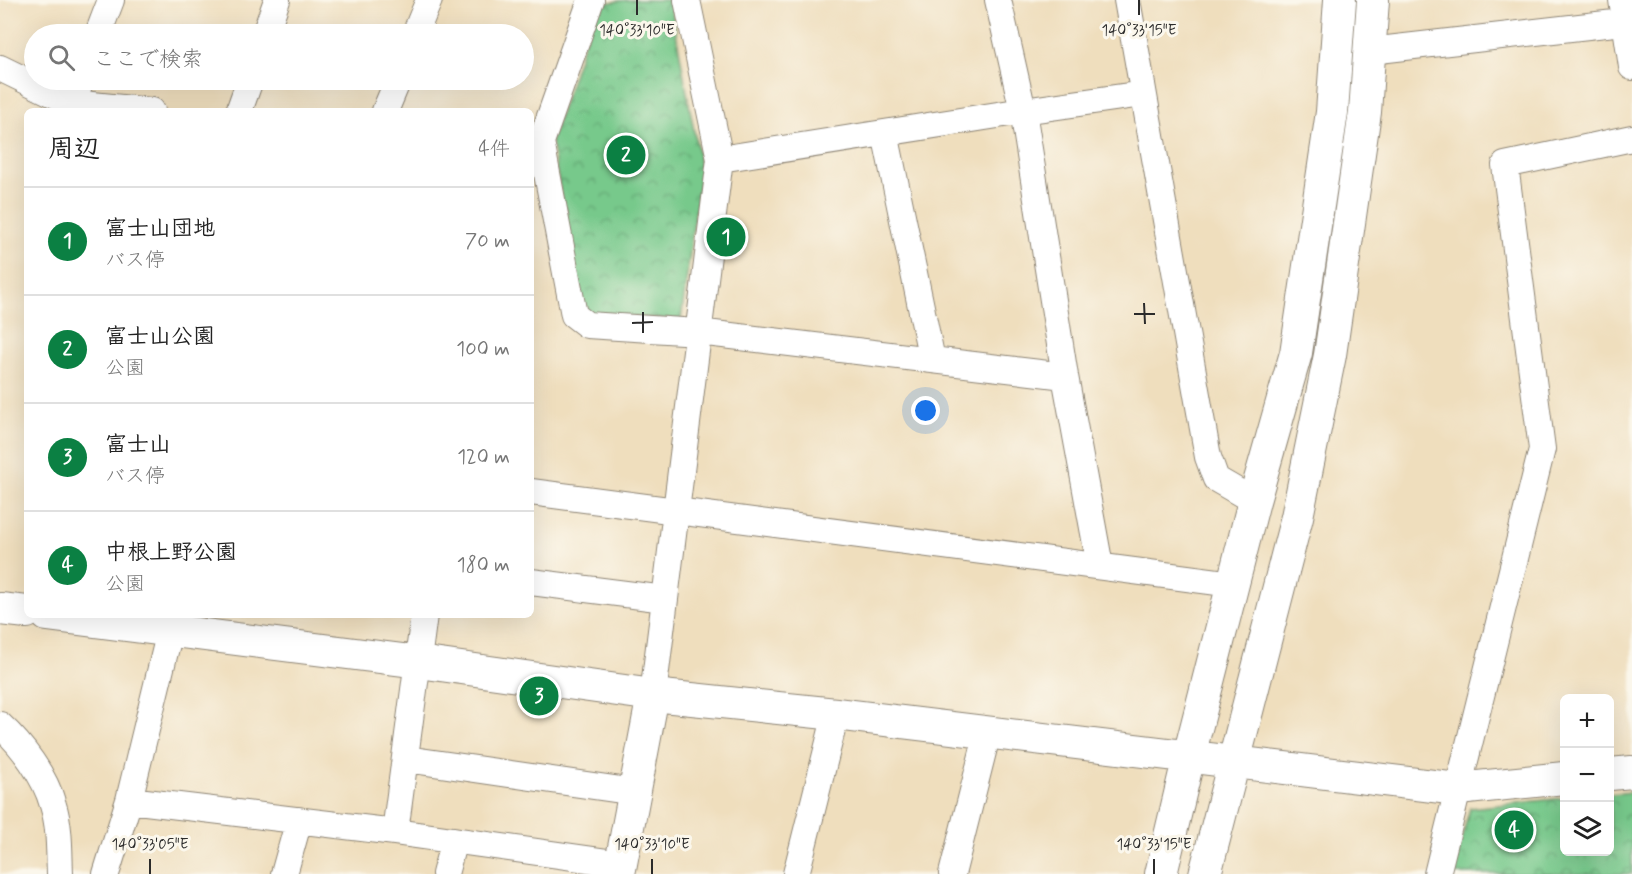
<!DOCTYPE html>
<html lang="ja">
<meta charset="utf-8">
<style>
body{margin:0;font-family:Mynerve,"Klee One",sans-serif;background:#f6f6f6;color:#222}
.controls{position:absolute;right:18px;bottom:18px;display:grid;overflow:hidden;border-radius:9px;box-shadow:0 6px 24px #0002}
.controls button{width:54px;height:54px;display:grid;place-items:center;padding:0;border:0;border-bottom:2px solid #e0e0e0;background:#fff;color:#222;font:30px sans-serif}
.you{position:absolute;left:926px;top:411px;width:21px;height:21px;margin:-15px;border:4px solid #fff;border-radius:50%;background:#1a73e8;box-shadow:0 0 0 9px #1a73e833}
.badge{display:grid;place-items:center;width:39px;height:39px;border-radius:50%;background:#0b8043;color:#fff;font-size:20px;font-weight:700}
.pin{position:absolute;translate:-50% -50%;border:3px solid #fff;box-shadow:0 2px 6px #0006}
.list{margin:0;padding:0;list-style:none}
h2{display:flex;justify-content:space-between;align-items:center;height:78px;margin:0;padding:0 24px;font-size:26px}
h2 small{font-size:20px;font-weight:400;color:#767676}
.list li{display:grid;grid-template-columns:39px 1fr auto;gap:18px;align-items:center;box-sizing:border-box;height:108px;padding:0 24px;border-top:2px solid #e0e0e0}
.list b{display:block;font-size:22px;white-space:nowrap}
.list p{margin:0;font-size:20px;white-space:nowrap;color:#767676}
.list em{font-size:20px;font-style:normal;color:#767676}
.icon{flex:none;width:33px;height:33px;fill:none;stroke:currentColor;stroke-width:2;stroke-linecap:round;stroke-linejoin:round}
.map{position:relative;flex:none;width:1632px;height:874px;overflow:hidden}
.search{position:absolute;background:#fff;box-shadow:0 6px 24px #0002;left:24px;top:24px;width:510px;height:66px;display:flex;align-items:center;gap:15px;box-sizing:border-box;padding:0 21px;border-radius:33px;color:#767676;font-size:22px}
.panel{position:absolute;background:#fff;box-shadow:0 6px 24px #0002;left:24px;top:108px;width:510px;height:510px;border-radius:9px}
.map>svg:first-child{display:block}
.park{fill:url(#park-crowns);stroke:#517a5b;stroke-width:1.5}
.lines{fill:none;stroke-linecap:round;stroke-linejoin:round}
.minor-casing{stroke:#8d8474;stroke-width:28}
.tertiary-casing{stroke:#8d8474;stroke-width:34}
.minor{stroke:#fff;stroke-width:26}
.tertiary{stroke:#fff;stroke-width:32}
.ticks{fill:none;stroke:#2b2b2b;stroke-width:2}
.ticks-label{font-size:15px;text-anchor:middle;fill:#2b2b2b;stroke:#fbf7ec;stroke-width:6;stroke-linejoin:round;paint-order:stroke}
</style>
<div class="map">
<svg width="1632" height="874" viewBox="0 0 1632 874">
<defs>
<pattern id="park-crowns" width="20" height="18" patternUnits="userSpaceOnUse" patternTransform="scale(1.5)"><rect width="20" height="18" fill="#77c98b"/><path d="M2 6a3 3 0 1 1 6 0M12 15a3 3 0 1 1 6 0" fill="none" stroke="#62a372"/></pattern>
</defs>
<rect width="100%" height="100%" fill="#fbf7ec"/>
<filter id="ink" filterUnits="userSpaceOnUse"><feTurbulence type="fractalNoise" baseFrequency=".0167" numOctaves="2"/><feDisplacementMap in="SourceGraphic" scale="12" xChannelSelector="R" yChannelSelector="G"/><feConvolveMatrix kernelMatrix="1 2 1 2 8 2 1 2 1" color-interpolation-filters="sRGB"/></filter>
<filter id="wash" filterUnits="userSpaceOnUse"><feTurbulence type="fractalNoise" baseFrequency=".008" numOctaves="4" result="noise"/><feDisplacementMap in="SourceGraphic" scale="24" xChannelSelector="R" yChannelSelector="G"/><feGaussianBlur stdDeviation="1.35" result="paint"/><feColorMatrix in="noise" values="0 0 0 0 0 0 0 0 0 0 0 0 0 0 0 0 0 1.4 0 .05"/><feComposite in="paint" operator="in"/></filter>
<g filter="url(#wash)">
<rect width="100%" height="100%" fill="#efdebd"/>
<!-- park -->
<path class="park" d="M 627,0 L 670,0 L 701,169 L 681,320 L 583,314 L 551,141 L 597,4 Z
M 1632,792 L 1632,874 L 1452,874 L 1470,808 L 1564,798 L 1564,852 L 1610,852 L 1610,794 Z"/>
</g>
<g filter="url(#ink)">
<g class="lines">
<!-- minor casing -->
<g class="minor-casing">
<path id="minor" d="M 591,0 L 541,142 L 574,315 L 587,325 L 698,332 L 1065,376
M 998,0 L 1023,111 L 1065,376 L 1100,566
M 1127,0 L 1208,457 L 1216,479 L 1254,501
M 1622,0 L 1632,67
M 98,34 L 111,0
M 265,34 L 277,0
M 415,34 L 429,0
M 1370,51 L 1632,21
M 0,68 L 72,103 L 152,111
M 74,111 L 72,103 L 81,80
M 239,111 L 250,80
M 385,111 L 398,80
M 885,133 L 932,360
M 720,159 L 1023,111 L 1143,94
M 531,492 L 1233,584
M 531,582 L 665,599
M 653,695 L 720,159 L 687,0
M 0,725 C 22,745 45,776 53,805 C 60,827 59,851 60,874
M 406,759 L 635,792
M 129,800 L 395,832 L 622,864
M 395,832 L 424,615
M 106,874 L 129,800 L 170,631 L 168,615
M 284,874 L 299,820
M 445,874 L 454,840
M 796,874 L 836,714
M 952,874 L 988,732
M 1437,874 L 1542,449 L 1505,165 L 1632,138"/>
</g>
<!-- tertiary casing -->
<g class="tertiary-casing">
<path id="tertiary" d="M 0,609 L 27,612
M 47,615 L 419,662 L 653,695 L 836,714 L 1458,789 L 1564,778
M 1610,774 L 1632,772
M 619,874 L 653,695
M 1161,874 L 1189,756 L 1254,501 L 1296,353 L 1332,112 L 1340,0
M 1205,874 L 1297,517 L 1330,355 L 1365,112 L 1373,0"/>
</g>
<!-- minor -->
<use href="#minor" class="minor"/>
<!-- tertiary -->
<use href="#tertiary" class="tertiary"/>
</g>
</g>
<!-- ticks -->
<path class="ticks" d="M 637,0 L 637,15M 1139,0 L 1139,15M 1144,303 L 1145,324M 643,312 L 643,333M 1134,314 L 1155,314M 632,323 L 653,322M 150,859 L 150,874M 652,859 L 652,874M 1154,859 L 1154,874"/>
<g class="ticks-label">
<text x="637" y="35">140°33'10"E</text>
<text x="1139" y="35">140°33'15"E</text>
<text x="150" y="849">140°33'05"E</text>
<text x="652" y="849">140°33'10"E</text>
<text x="1154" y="849">140°33'15"E</text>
</g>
</svg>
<div class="controls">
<button>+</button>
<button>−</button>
<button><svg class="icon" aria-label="layers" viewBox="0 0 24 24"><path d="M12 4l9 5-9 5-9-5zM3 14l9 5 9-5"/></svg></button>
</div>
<div class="you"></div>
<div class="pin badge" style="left:726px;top:237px">1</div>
<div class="pin badge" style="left:626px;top:155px">2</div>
<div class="pin badge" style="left:539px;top:696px">3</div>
<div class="pin badge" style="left:1514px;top:830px">4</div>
<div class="search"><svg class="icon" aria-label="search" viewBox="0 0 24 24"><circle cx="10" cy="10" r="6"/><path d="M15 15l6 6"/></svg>ここで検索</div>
<section class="panel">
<h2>周辺<small>4件</small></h2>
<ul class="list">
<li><span class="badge">1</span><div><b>富士山団地</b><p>バス停</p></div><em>70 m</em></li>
<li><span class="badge">2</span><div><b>富士山公園</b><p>公園</p></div><em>100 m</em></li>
<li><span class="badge">3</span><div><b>富士山</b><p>バス停</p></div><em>120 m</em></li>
<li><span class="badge">4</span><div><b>中根上野公園</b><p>公園</p></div><em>180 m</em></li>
</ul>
</section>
</div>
